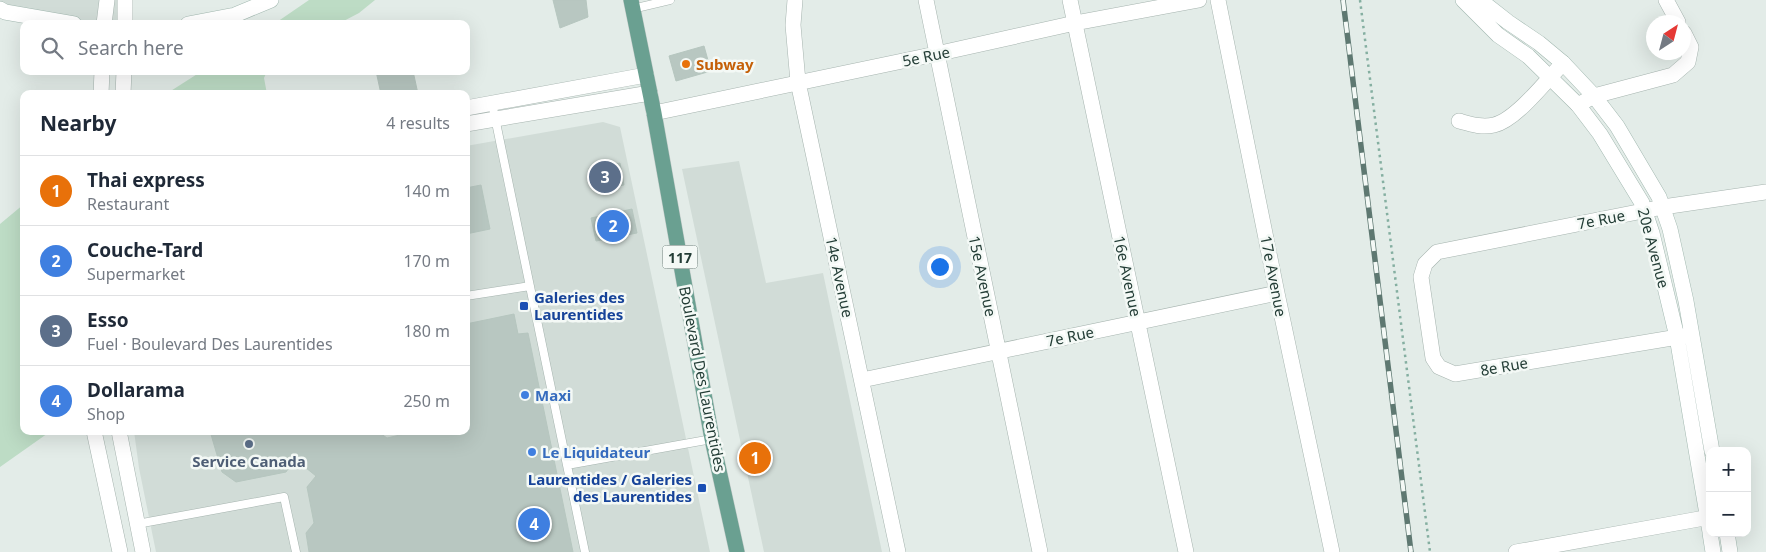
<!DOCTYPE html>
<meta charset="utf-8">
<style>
body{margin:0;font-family:"Noto Sans",sans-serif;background:#f2f2f3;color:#1f2937}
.controls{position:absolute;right:15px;bottom:15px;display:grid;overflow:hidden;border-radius:10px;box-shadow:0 5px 20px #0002}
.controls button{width:45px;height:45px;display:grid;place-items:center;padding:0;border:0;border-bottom:1px solid #e0e1e3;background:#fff;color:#1f2937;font:25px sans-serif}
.compass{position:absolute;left:1646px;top:15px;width:45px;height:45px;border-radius:50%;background:#fff;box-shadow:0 5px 20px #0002;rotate:36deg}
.you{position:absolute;left:939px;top:266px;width:18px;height:18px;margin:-12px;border:4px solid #fff;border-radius:50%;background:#1a73e8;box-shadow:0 0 0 8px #1a73e833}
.badge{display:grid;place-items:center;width:32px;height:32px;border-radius:50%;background:#1a73e8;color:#fff;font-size:16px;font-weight:700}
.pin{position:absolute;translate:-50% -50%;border:2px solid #fff;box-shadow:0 1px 5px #0006}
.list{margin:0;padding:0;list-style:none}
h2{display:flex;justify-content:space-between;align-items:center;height:65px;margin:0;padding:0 20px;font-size:21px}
h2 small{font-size:16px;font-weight:400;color:#747a83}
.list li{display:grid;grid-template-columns:32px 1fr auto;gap:15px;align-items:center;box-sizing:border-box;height:70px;padding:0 20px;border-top:1px solid #e0e1e3}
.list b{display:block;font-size:19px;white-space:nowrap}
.list p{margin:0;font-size:16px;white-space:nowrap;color:#747a83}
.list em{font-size:16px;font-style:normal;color:#747a83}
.icon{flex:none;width:28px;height:28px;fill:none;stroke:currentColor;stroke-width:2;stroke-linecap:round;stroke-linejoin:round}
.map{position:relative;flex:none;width:1766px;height:552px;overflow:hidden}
.search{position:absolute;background:#fff;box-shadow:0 5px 20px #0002;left:20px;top:20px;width:450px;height:55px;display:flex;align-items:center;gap:12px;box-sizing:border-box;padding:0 18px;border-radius:10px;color:#747a83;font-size:19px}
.panel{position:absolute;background:#fff;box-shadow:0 5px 20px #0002;left:20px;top:90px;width:450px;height:345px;border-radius:10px}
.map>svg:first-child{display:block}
.built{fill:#d1dcd7}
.green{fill:#bddcc5}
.building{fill:#b8c7c1;stroke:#b6c6bf}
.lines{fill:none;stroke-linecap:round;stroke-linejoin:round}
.lane-casing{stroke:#a6b4af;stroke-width:9}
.street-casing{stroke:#a6b4af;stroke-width:16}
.secondary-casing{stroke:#a2b8b0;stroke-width:16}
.primary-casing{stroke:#c1c9c7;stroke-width:16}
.path{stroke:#85afa1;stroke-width:2.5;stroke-dasharray:2.5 4;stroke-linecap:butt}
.lane{stroke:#fff;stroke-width:8}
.street{stroke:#fff;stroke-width:15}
.secondary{stroke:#fff;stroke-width:15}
.primary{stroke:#6aa091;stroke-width:15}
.rail-casing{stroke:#5e7871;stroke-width:5.5}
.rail{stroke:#f4f9f6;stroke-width:4;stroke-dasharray:11;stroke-linecap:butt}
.food-dot{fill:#e8710a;stroke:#f4f9f6;stroke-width:2}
.transit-dot{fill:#1a4fb4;stroke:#f4f9f6;stroke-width:2}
.shop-dot{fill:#3f7fe0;stroke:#f4f9f6;stroke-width:2}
.service-dot{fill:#5c6f8a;stroke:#f4f9f6;stroke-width:2}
.labels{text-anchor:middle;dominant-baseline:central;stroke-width:5;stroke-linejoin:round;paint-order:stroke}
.shield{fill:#f4f9f6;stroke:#627570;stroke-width:1}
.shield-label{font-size:14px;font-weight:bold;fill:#233d36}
.street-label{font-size:15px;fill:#233d36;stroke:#f4f9f6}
.food-label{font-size:15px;font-weight:bold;fill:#c56008;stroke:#f4f9f6;text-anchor:start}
.transit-label{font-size:15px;font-weight:bold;fill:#164399;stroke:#f4f9f6;text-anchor:start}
.shop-label{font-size:15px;font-weight:bold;fill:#366cbe;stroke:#f4f9f6;text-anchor:start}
.service-label{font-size:15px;font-weight:bold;fill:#4e5e75;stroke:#f4f9f6}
</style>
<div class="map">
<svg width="1766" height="552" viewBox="0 0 1766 552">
<rect width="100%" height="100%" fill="#e3ece8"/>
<!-- built -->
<path class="built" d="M 0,0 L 126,0 L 125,24 L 85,24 L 5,12 L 0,9 Z
M 603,122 L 620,127 L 710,552 L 156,552 L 139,468 L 134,431 L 466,431 L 466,146 Z
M 739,161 L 766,283 L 823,273 L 882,552 L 764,552 L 682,169 Z"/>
<!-- green -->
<path class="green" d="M 309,0 L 375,0 L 359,13 L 338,24 L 274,24 Z
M 202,71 L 267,71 L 264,78 L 267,94 L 166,94 Z
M 24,204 L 24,431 L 51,431 L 0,467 L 0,224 Z"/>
<!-- building -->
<path class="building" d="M 553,0 L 586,0 L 588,17 L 560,28 Z
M 704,46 L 711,71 L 676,81 L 669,56 Z
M 376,71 L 413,71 L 418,94 L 381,94 Z
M 620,163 L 624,185 L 593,189 L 589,168 Z
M 481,185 L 490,229 L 466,234 L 466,188 Z
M 632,209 L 637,233 L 596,241 L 591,218 Z
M 514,314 L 518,334 L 528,333 L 573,552 L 309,552 L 306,533 L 314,523 L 307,487 L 316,476 L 295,459 L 286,472 L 236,482 L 222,472 L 210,431 L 377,431 L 387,438 L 417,431 L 466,431 L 466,324 Z"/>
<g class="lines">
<!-- lane casing -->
<g class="lane-casing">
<path id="lane" d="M 632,9 L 670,0
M 492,103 L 585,552
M 466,296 L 530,286
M 567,465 L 712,439
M 137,524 L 284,497 L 296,552"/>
</g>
<!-- street casing -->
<g class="street-casing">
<path id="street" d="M 795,0 L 793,25 L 798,82 L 898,552
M 926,0 L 1040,552
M 1070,0 L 1186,552
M 1218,0 L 1277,293 L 1332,552
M 1666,0 L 1678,22
M 104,24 L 107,0
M 125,24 L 125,0
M 101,94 L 102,71
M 123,94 L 124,71
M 1578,105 L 1594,96 L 1673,75 L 1688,62 L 1691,47 L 1684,33
M 466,108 L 646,75
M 654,113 L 936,54 L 1075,23 L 1199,0
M 1459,121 C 1470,124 1482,128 1494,125 C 1516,120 1547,80 1563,63
M 466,124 L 650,93
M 1690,335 L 1455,374 L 1439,367 L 1433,358 L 1421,277 L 1425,264 L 1437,252 L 1663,207 L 1766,192
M 862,380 L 1277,293
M 94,431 L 120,552
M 119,431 L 143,552
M 1516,552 L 1710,517"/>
</g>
<!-- secondary casing -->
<g class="secondary-casing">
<path id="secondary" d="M 1463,0 L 1498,35 L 1528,56 L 1578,105 L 1600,134 L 1642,203 L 1652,233 L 1677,337 L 1710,532
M 1480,0 L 1508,22 L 1539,43 L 1563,63 L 1594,96 L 1617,126 L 1659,197 L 1670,229 L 1686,301 L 1712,451
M 0,9 L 5,12 L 74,24
M 188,24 L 235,15 L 271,0
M 1710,533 L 1713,552
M 1727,533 L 1730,552"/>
</g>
<!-- primary casing -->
<g class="primary-casing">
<path id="primary" d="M 631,0 L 654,113 L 712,439 L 737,552"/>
</g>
<!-- path -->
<path class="path" d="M 1360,0 L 1430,552"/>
<!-- lane -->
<use href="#lane" class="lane"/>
<!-- street -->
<use href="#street" class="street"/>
<!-- secondary -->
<use href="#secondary" class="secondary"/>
<!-- primary -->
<use href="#primary" class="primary"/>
<!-- rail casing -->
<g class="rail-casing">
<path id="rail" d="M 1343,0 L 1411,552"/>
</g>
<!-- rail -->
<use href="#rail" class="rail"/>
</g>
<!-- markers -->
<circle class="food-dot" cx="686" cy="64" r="5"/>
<g class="transit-dot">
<rect x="519" y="301" width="10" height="10" rx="2.5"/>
<rect x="697" y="483" width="10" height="10" rx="2.5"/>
</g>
<g class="shop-dot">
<circle cx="525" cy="395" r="5"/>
<circle cx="532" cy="452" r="5"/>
</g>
<circle class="service-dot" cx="249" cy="444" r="5"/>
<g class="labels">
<!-- shield labels -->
<rect class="shield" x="662.5" y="245.5" width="35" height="23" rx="4"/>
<g class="shield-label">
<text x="680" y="257">117</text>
</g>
<!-- street labels -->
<g class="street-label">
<text transform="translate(926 56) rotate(-12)">5e Rue</text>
<text transform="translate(1601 219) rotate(-11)">7e Rue</text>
<text transform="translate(1654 248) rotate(75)">20e Avenue</text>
<text transform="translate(983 276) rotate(78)">15e Avenue</text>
<text transform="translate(1128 276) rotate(78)">16e Avenue</text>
<text transform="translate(1274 276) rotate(79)">17e Avenue</text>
<text transform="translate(840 277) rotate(78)">14e Avenue</text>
<text transform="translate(1070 336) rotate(-12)">7e Rue</text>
<text transform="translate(1504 366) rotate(-10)">8e Rue</text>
<text transform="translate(703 379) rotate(79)">Boulevard Des Laurentides</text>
</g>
<!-- food labels -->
<g class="food-label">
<text x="696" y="64">Subway</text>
</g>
<!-- transit labels -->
<g class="transit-label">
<text x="534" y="297">Galeries des<tspan x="534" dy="17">Laurentides</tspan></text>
<text x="692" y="479" text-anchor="end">Laurentides / Galeries<tspan x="692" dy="17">des Laurentides</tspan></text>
</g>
<!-- shop labels -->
<g class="shop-label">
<text x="535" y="395">Maxi</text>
<text x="542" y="452">Le Liquidateur</text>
</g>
<!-- service labels -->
<g class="service-label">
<text x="249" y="461">Service Canada</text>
</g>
</g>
</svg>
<div class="controls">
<button>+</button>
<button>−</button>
</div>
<svg class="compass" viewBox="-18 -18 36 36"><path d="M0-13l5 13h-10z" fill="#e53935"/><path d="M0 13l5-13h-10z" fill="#747a83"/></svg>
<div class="you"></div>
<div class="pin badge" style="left:755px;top:458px;background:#e8710a">1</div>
<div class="pin badge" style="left:613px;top:226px;background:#3f7fe0">2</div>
<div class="pin badge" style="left:605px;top:177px;background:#5c6f8a">3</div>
<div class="pin badge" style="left:534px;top:524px;background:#3f7fe0">4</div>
<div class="search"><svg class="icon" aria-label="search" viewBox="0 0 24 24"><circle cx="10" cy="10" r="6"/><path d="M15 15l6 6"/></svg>Search here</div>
<section class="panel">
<h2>Nearby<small>4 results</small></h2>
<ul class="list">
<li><span class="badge" style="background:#e8710a">1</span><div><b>Thai express</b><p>Restaurant</p></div><em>140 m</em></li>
<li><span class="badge" style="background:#3f7fe0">2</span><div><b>Couche-Tard</b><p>Supermarket</p></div><em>170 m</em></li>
<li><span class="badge" style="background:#5c6f8a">3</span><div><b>Esso</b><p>Fuel · Boulevard Des Laurentides</p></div><em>180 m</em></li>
<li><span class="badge" style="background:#3f7fe0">4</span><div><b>Dollarama</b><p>Shop</p></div><em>250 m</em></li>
</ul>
</section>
</div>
